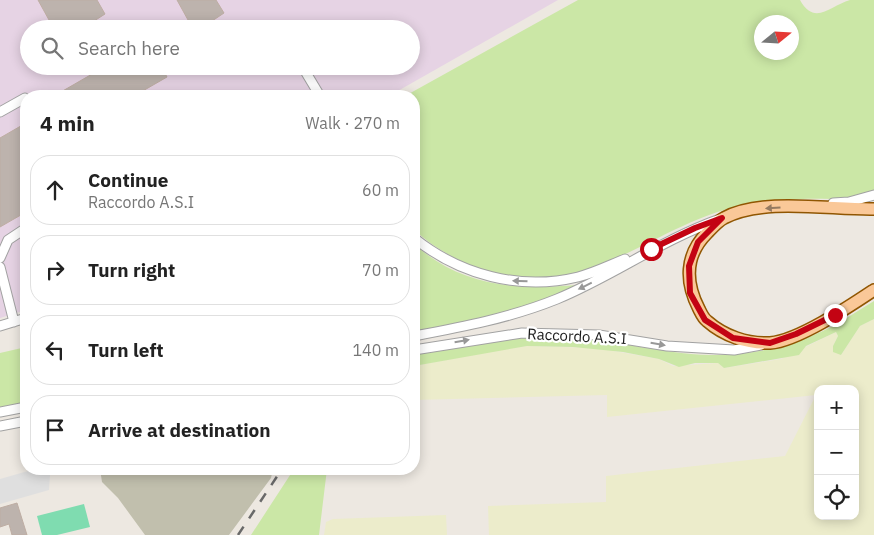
<!DOCTYPE html>
<meta charset="utf-8">
<style>
body{margin:0;font-family:"IBM Plex Sans",sans-serif;background:#f2f2f2;color:#222}
.controls{position:absolute;right:15px;bottom:15px;display:grid;overflow:hidden;border-radius:10px;box-shadow:0 2px 12px #0003}
.controls button{width:45px;height:45px;display:grid;place-items:center;padding:0;border:0;border-bottom:1px solid #e0e0e0;background:#fff;color:#222;font:25px sans-serif}
.compass{position:absolute;left:754px;top:15px;width:45px;height:45px;border-radius:50%;background:#fff;box-shadow:0 2px 12px #0003;rotate:72deg}
.stop{position:absolute;width:15px;height:15px;margin:-11px;border:4px solid #c30313;border-radius:50%;background:#fff}
.stop.end{background:#c30313;border-color:#fff;box-shadow:0 1px 5px #0008}
.list{margin:0;padding:0;list-style:none}
h2{display:flex;justify-content:space-between;align-items:center;height:65px;margin:0;padding:0 20px;font-size:21px}
h2 small{font-size:16px;font-weight:400;color:#767676}
.list li{display:grid;grid-template-columns:32px 1fr auto;gap:15px;align-items:center;box-sizing:border-box;height:70px;margin:0 10px 10px;padding:0 10px;border:1px solid #e0e0e0;border-radius:20px}
.list b{display:block;font-size:19px;white-space:nowrap}
.list p{margin:0;font-size:16px;white-space:nowrap;color:#767676}
.list em{font-size:16px;font-style:normal;color:#767676}
.icon{flex:none;width:28px;height:28px;fill:none;stroke:currentColor;stroke-width:2;stroke-linecap:round;stroke-linejoin:round}
.map{position:relative;flex:none;width:874px;height:535px;overflow:hidden}
.search{position:absolute;background:#fff;box-shadow:0 2px 12px #0003;left:20px;top:20px;width:400px;height:55px;display:flex;align-items:center;gap:12px;box-sizing:border-box;padding:0 18px;border-radius:28px;color:#767676;font-size:19px}
.panel{position:absolute;background:#fff;box-shadow:0 2px 12px #0003;left:20px;top:90px;width:400px;height:385px;border-radius:20px}
.map>svg:first-child{display:block}
.industrial{fill:#e6d3e4;fill-rule:evenodd}
.construction{fill:#c1bfad}
.farmland{fill:#ececcb;fill-rule:evenodd}
.grass{fill:#cbe7a6;fill-rule:evenodd}
.pitch{fill:#7fdcb0}
.parking{fill:#dfdfdf}
.building{fill:#bdb3ad;stroke:#beada3}
.lines{fill:none;stroke-linecap:round;stroke-linejoin:round}
.minor-casing{stroke:#a2a2a2;stroke-width:11}
.major-casing{stroke:#905602;stroke-width:14}
.minor{stroke:#fff;stroke-width:9}
.major{stroke:#fac898;stroke-width:11}
.rail{stroke:#696969;stroke-width:2.5;stroke-dasharray:10 10;stroke-linecap:butt}
.oneway{fill:#967a60}
.oneway2{fill:#989898}
.route{stroke:#c30313;stroke-width:6}
.labels{text-anchor:middle;dominant-baseline:central;stroke-width:4.5;stroke-linejoin:round;paint-order:stroke}
.street-label{font-size:15px;fill:#1b1b1b;stroke:#fff}
</style>
<div class="map">
<svg width="874" height="535" viewBox="0 0 874 535">
<rect width="100%" height="100%" fill="#ede8e1"/>
<!-- industrial -->
<path class="industrial" d="M 0,0 L 558,0 L 389,96 L 26,96 L 26,310 L 0,318 ZM 29,29 L 411,29 L 411,66 L 29,66 Z"/>
<!-- construction -->
<path class="construction" d="M 100,469 L 273,469 L 271,478 L 229,535 L 145,535 L 118,498 L 102,482 Z"/>
<!-- farmland -->
<path class="farmland" d="M 874,319 L 874,535 L 489,535 L 488,506 L 606,502 L 606,476 L 785,456 L 816,395 L 607,417 L 607,395 L 414,400 L 414,366 L 498,350 L 527,346 L 596,348 L 659,359 L 673,366 L 718,363 L 724,368 L 781,359 L 836,332 L 838,336 L 833,346 L 841,355 L 860,326 ZM 818,389 L 855,389 L 855,516 L 818,516 Z
M 446,515 L 447,535 L 324,535 L 326,522 L 333,519 Z"/>
<!-- grass -->
<path class="grass" d="M 578,0 L 800,0 C 815,27 831,5 850,0 C 857,0 867,0 874,0 L 874,193 C 853,202 825,198 803,199 C 786,200 767,201 750,204 C 658,219 597,298 496,273 C 465,266 438,251 414,230 L 414,96 L 405,96 ZM 762,22 L 792,22 L 792,52 L 762,52 Z
M 414,244 C 462,287 516,290 577,285 C 524,310 471,322 414,332 Z
M 874,301 L 874,319 L 860,326 L 841,355 L 833,352 L 833,346 L 838,336 L 836,332 L 806,346 L 799,355 L 724,368 L 718,363 L 695,363 L 679,367 L 659,359 L 623,352 L 573,347 L 527,346 L 414,366 L 414,355 C 460,347 506,335 553,336 C 606,337 658,354 711,355 C 750,356 794,346 829,328 C 844,320 859,310 874,301 Z
M 26,347 L 26,402 L 0,407 L 0,353 Z
M 294,469 L 327,469 L 319,535 L 251,535 Z"/>
<!-- pitch -->
<path class="pitch" d="M 84,504 L 90,527 L 57,535 L 42,535 L 37,516 Z"/>
<!-- parking -->
<path class="parking" d="M 28,471 L 50,475 L 49,490 L 0,504 L 0,479 Z"/>
<!-- building -->
<path class="building" d="M 38,0 L 97,0 L 105,14 L 91,23 L 94,29 L 54,29 Z
M 177,0 L 216,0 L 224,13 L 200,29 L 193,29 Z
M 106,66 L 161,66 L 167,77 L 134,96 L 54,96 Z
M 26,123 L 26,212 L 0,227 L 0,138 Z
M 17,503 L 27,535 L 12,535 L 9,524 L 0,527 L 0,508 Z"/>
<g class="lines">
<!-- minor casing -->
<g class="minor-casing">
<path id="minor" d="M 302,66 L 320,96
M 0,112 L 25,98 L 26,100
M 833,203 L 849,202 L 874,195
M 414,238 C 460,275 520,291 578,277 C 594,273 610,265 625,259
M 0,258 L 8,240 L 26,228
M 0,267 L 14,322
M 0,326 L 26,318
M 414,336 C 462,327 510,318 557,299 C 613,276 661,240 720,219
M 414,350 L 522,333 L 599,335 L 667,346 L 734,350 L 761,345
M 0,412 L 26,407
M 0,426 L 26,421"/>
</g>
<!-- major casing -->
<g class="major-casing">
<path id="major" d="M 874,209 C 831,210 763,197 724,218 C 718,221 712,228 707,233 C 685,255 685,282 699,309 C 701,313 703,318 707,321 C 724,336 747,344 770,343 C 798,341 850,306 874,290"/>
</g>
<!-- minor -->
<use href="#minor" class="minor"/>
<!-- major -->
<use href="#major" class="major"/>
<!-- rail -->
<path class="rail" d="M 238,535 L 282,469"/>
</g>
<!-- one-way arrows -->
<defs><path id="oneway-solid" d="M-6-.8H1V-3.2L6.5 0L1 3.2V.8H-6Z" transform="scale(1.25)"/></defs>
<use class="oneway" href="#oneway-solid" transform="translate(773 208) rotate(176)"/>
<g class="oneway2">
<use href="#oneway-solid" transform="translate(520 281) rotate(-178)"/>
<use href="#oneway-solid" transform="translate(585 286) rotate(154)"/>
<use href="#oneway-solid" transform="translate(462 341) rotate(-10)"/>
<use href="#oneway-solid" transform="translate(658 344) rotate(10)"/>
</g>
<g class="lines">
<!-- route -->
<path class="route" d="M 651,249 L 695,228 L 722,218 L 698,242 L 689,266 L 690,293 L 705,320 L 733,338 L 770,343 L 796,334 L 835,315"/>
</g>
<g class="labels">
<!-- street labels -->
<g class="street-label">
<text transform="translate(577 336) rotate(3)">Raccordo A.S.I</text>
</g>
</g>
</svg>
<div class="controls">
<button>+</button>
<button>−</button>
<button><svg class="icon" aria-label="locate" viewBox="0 0 24 24"><circle cx="12" cy="12" r="6"/><path d="M12 2v4M12 18v4M2 12h4M18 12h4"/></svg></button>
</div>
<svg class="compass" viewBox="-18 -18 36 36"><path d="M0-13l5 13h-10z" fill="#e53935"/><path d="M0 13l5-13h-10z" fill="#767676"/></svg>
<div class="stop" style="left:651px;top:249px"></div>
<div class="stop end" style="left:835px;top:315px"></div>
<div class="search"><svg class="icon" aria-label="search" viewBox="0 0 24 24"><circle cx="10" cy="10" r="6"/><path d="M15 15l6 6"/></svg>Search here</div>
<section class="panel">
<h2>4 min<small>Walk · 270 m</small></h2>
<ul class="list">
<li><svg class="icon" aria-label="ahead" viewBox="0 0 24 24"><path d="M12 20V5M6 11l6-6 6 6"/></svg><div><b>Continue</b><p>Raccordo A.S.I</p></div><em>60 m</em></li>
<li><svg class="icon" aria-label="right" viewBox="0 0 24 24"><path d="M7 20v-9h11M14 6l5 5-5 5"/></svg><div><b>Turn right</b></div><em>70 m</em></li>
<li><svg class="icon" aria-label="left" viewBox="0 0 24 24"><path d="M17 20v-9H6M10 6l-5 5 5 5"/></svg><div><b>Turn left</b></div><em>140 m</em></li>
<li><svg class="icon" aria-label="arrive" viewBox="0 0 24 24"><path d="M6 21V4h12l-3 4 3 4H6"/></svg><div><b>Arrive at destination</b></div></li>
</ul>
</section>
</div>
